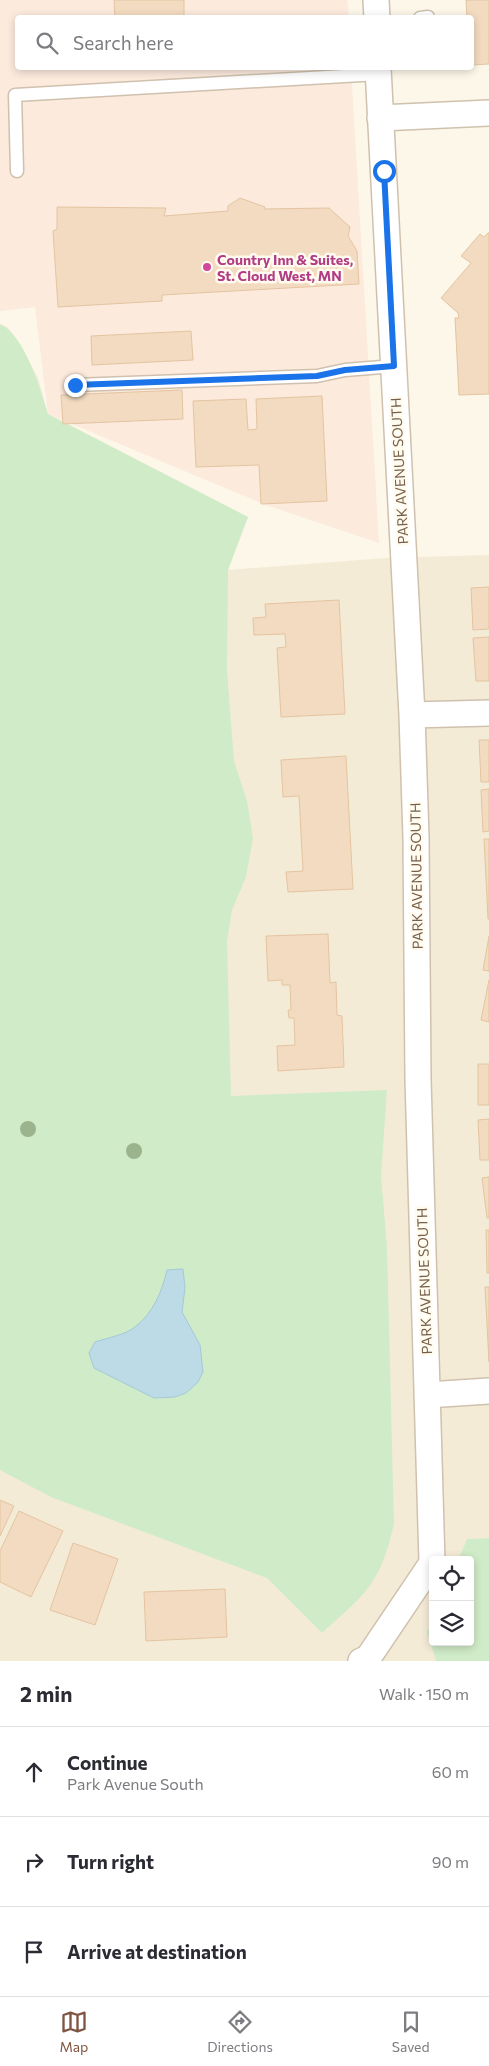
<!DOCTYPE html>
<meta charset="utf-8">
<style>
body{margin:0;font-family:Commissioner,sans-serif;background:#f2f2f3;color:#2b2b33}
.controls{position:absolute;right:15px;bottom:15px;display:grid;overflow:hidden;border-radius:5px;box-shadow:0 2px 8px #0003}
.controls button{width:45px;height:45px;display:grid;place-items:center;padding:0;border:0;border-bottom:1px solid #e1e1e2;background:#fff;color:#2b2b33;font:25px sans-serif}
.stop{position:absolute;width:15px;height:15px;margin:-11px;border:4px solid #1a73e8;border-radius:50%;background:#fff}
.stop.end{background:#1a73e8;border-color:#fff;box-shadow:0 1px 5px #0008}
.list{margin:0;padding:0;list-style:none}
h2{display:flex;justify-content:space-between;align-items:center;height:65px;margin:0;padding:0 20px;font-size:21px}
h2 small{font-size:16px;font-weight:400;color:#7c7c81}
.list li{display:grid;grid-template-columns:32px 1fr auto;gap:15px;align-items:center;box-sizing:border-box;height:90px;padding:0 20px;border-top:1px solid #e1e1e2}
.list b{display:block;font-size:19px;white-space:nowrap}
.list p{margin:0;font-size:16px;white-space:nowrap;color:#7c7c81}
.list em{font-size:16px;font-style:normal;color:#7c7c81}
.icon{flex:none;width:28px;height:28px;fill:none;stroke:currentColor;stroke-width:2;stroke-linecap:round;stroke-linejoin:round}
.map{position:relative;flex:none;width:489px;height:1661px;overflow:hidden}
.search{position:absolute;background:#fff;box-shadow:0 2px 8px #0003;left:15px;right:15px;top:15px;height:55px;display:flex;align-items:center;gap:12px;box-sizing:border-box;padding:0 18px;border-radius:5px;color:#7c7c81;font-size:19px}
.sheet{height:335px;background:#fff}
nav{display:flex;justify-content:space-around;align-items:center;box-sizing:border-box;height:70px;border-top:1px solid #e1e1e2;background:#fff;font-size:14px;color:#7c7c81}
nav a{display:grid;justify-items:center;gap:2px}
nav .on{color:#7f5440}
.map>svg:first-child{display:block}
.residential{fill:#f4ebd7}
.commercial{fill:#fceadd}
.green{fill:#d0ebc7}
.water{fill:#bddbe6;stroke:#a3c9d8}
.building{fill:#f2dbc0;stroke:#e4c4a1}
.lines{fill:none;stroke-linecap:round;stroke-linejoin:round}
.lane-casing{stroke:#cfc1ae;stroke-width:15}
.street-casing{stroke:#cfc1ae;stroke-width:28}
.lane{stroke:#fff;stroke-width:12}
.street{stroke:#fff;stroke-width:25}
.tree{fill:#9bb48e}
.route{stroke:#1a73e8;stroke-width:6}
.hotel-dot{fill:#d1479c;stroke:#fffbef;stroke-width:2}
.labels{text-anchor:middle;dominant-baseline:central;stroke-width:5;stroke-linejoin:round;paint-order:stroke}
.hotel-label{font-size:14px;font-weight:bold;fill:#b23c85;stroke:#fffbef;text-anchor:start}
.street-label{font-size:14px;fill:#77614c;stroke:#fffbef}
</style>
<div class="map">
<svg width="489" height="1661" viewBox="0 0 489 1661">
<rect width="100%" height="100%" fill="#fcf7e9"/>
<!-- residential -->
<path class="residential" d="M 0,324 L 7,327 L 20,344 L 38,378 L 48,414 L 248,517 L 228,570 L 386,558 L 489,555 L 489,1538 L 467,1539 L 458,1560 L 433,1560 L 433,1620 L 427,1632 L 436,1661 L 0,1661 Z"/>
<!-- commercial -->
<path class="commercial" d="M 0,0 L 347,0 L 349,17 L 18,18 L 18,68 L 351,68 L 379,543 L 266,505 L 48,414 L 35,307 L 0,311 Z"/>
<!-- green -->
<path class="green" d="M 0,324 C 24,334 41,390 48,414 L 248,517 L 228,570 L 227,671 L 234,761 L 247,801 L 253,838 L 246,877 L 232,910 L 227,941 L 231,1096 L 387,1090 L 381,1176 L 387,1247 L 394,1524 C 390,1540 386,1557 378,1572 C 366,1597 342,1614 322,1633 L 267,1578 L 51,1497 L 0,1470 Z
M 489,1538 L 489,1661 L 436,1661 L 427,1632 L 433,1620 L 433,1642 L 470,1642 L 470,1560 L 458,1560 L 467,1539 Z"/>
<!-- water -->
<path class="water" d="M 183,1269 L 185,1288 L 182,1312 L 200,1345 L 203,1372 L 198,1382 L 186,1393 L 175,1397 L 154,1398 L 94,1368 L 89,1353 L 95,1342 C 107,1338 125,1335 135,1327 C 153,1313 162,1292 167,1270 Z"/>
<!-- building -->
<path class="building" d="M 114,0 L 184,0 L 184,18 L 115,18 Z
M 466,0 L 489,0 L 489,64 L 472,65 L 472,18 L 467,18 Z
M 240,198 L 265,207 L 264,209 L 329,208 L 350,227 L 348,236 L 357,251 L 359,284 L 162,295 L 162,301 L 58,307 L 53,231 L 57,229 L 57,207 L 166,208 L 164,216 L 228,211 L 228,206 Z
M 489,232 L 489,394 L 459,395 L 455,318 L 459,318 L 458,313 L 441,298 L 471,263 L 461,256 L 480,234 L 484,237 Z
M 191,331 L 193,360 L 92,365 L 91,336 Z
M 182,390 L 183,419 L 63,424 L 61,395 Z
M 322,396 L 327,501 L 261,504 L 259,465 L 196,467 L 193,401 L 246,399 L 248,430 L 257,429 L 256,399 Z
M 489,587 L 489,629 L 473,630 L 471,588 Z
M 339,600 L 345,714 L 281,717 L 277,648 L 286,647 L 285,634 L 254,635 L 253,618 L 266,617 L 265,604 Z
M 489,637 L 489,681 L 476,681 L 473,638 Z
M 479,740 L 489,740 L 489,782 L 481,782 Z
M 346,756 L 353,889 L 288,892 L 286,872 L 303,871 L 299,796 L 283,797 L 281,760 Z
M 489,789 L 489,831 L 483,832 L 481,790 Z
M 484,839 L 489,839 L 489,919 L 488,919 Z
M 328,934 L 330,983 L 336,982 L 337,1015 L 342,1016 L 344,1067 L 278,1071 L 277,1046 L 295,1045 L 294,1018 L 289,1018 L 288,1010 L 291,1010 L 290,985 L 282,985 L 282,980 L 268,981 L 266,936 Z
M 489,936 L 489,971 L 483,970 Z
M 489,980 L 489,1022 L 481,1020 Z
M 478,1064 L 489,1064 L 489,1105 L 478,1105 Z
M 489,1119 L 489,1160 L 480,1160 L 478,1120 Z
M 489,1177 L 489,1218 L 487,1218 L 482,1178 Z
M 486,1230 L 489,1230 L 489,1273 L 487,1273 Z
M 485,1287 L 489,1287 L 489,1362 Z
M 0,1500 L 14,1506 L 0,1536 Z
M 19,1511 L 63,1531 L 31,1597 L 0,1582 L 0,1551 Z
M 73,1543 L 118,1559 L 95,1625 L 50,1610 Z
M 225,1589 L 227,1637 L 146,1641 L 144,1592 Z"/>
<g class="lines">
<!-- lane casing -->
<g class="lane-casing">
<path id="lane" d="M 420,18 L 428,17
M 17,171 L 15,95 L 379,74
M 75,385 L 317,376 L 345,370 L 394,366"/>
</g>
<!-- street casing -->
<g class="street-casing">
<path id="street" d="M 376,0 L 377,18
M 380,118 L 489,113
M 412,715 L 489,713
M 427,1395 L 489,1391
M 361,1661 L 368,1658 L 432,1563 L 418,1079 L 416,837 L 412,715 L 378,68"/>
</g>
<!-- lane -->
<use href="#lane" class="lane"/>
<!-- street -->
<use href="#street" class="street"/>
</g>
<!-- trees -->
<g class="tree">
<circle cx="28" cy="1129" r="8"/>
<circle cx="134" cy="1151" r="8"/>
</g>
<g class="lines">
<!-- route -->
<path class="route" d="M 75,385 L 317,376 L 345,370 L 394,366 L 384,171"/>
</g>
<!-- markers -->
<circle class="hotel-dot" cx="207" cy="267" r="5"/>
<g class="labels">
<!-- hotel labels -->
<g class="hotel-label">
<text x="217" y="259">Country Inn &amp; Suites,<tspan x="217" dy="16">St. Cloud West, MN</tspan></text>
</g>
<!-- street labels -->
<g class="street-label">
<text transform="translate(399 471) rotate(-93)">PARK AVENUE SOUTH</text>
<text transform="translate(416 876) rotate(-91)">PARK AVENUE SOUTH</text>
<text transform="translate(424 1281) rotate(-92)">PARK AVENUE SOUTH</text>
</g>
</g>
</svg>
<div class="controls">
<button><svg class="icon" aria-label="locate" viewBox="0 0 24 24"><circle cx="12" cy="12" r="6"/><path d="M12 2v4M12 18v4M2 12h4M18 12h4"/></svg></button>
<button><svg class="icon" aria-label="layers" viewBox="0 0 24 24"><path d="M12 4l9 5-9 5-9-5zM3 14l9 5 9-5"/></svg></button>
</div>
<div class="stop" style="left:384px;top:171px"></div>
<div class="stop end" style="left:75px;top:385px"></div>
<div class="search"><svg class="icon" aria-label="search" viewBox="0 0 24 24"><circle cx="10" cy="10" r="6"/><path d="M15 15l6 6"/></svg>Search here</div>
</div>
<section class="sheet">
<h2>2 min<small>Walk · 150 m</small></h2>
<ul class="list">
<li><svg class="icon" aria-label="ahead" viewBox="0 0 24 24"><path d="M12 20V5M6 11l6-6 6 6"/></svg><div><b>Continue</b><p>Park Avenue South</p></div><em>60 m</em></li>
<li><svg class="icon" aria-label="right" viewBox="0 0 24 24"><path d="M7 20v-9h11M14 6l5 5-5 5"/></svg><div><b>Turn right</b></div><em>90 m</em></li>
<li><svg class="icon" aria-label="arrive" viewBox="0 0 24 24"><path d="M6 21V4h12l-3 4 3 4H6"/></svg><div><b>Arrive at destination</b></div></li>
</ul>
</section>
<nav>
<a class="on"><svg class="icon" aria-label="map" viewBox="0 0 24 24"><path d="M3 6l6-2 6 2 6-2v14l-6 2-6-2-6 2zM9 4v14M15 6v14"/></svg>Map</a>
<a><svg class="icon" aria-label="directions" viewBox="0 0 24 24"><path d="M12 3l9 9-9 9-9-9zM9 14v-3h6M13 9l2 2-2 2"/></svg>Directions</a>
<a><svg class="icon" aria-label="saved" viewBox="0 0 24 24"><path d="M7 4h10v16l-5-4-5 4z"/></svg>Saved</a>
</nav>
